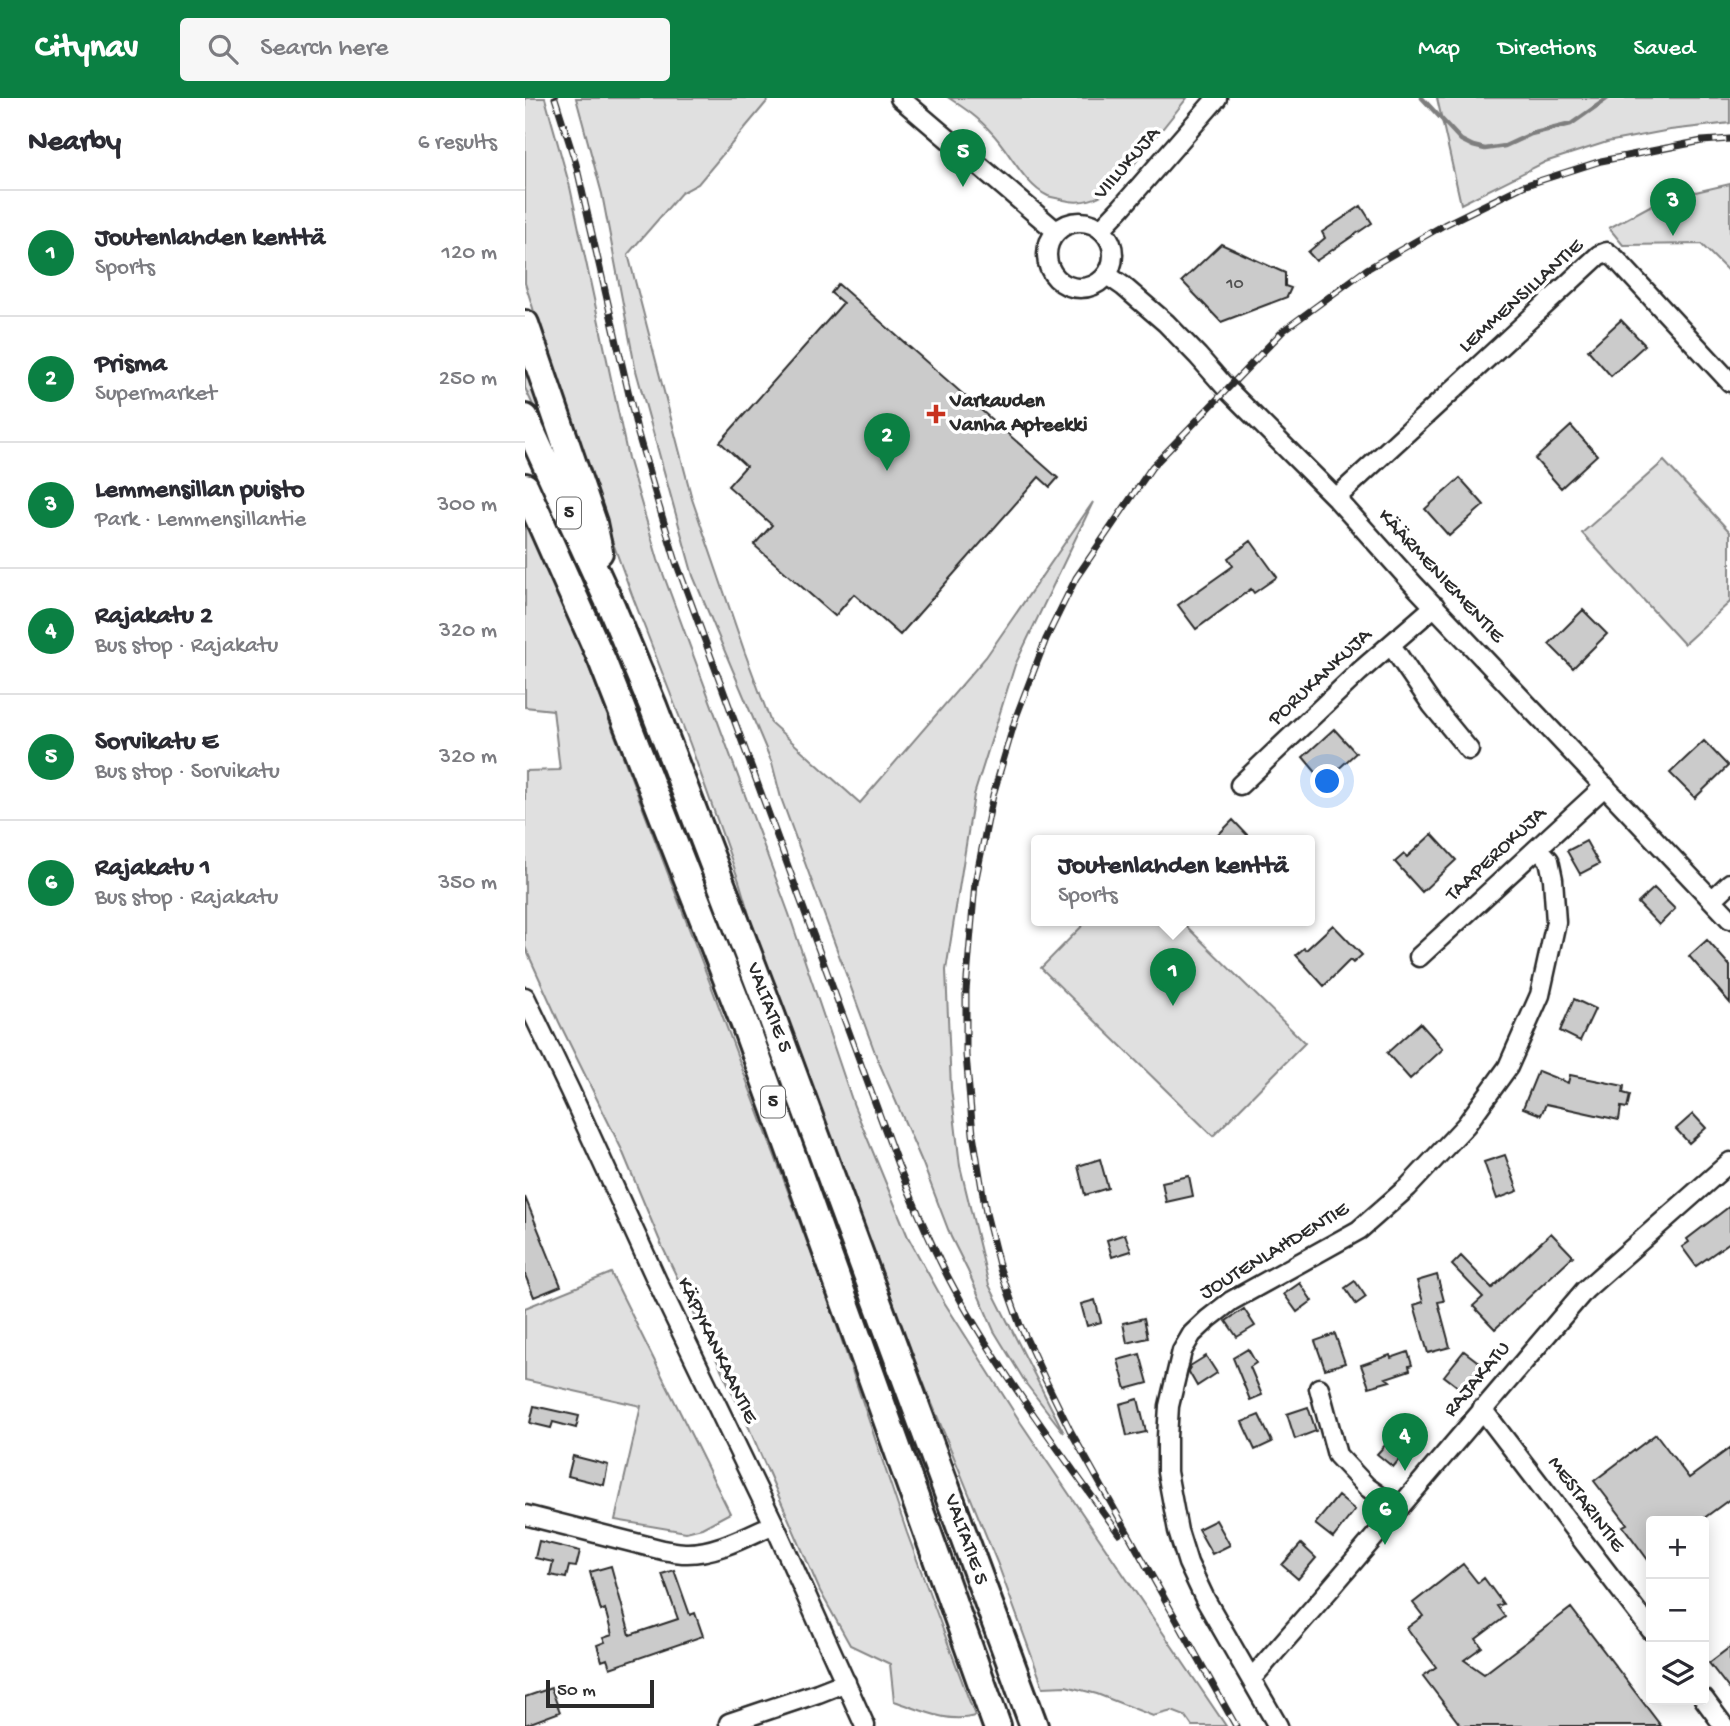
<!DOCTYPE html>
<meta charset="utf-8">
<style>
body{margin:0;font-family:"Gochi Hand",sans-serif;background:#f7f7f7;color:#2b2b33}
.controls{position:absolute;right:21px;bottom:21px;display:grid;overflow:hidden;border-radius:7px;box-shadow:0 4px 18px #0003}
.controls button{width:63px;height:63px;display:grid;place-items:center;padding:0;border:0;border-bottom:2px solid #e1e1e2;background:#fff;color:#2b2b33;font:35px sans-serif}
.scale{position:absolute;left:21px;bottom:18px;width:108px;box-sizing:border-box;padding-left:7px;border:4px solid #2b2b2b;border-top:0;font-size:19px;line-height:24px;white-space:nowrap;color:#2b2b2b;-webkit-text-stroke:5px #fff;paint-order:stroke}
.you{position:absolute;left:803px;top:684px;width:24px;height:24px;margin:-18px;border:5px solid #fff;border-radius:50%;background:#1a73e8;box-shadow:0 0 0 10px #1a73e833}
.badge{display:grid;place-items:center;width:46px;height:46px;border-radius:50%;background:#0b8043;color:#fff;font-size:23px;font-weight:700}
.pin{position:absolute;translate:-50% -58px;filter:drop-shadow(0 2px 4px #0008)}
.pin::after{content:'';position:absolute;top:37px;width:24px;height:21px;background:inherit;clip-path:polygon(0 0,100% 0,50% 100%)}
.popup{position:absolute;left:506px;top:737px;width:284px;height:91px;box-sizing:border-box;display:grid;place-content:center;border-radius:7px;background:#fff;filter:drop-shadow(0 2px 5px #0005);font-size:23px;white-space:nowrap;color:#7c7c81}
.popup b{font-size:26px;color:#2b2b33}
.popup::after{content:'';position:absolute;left:50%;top:100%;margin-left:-14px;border:14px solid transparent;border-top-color:#fff}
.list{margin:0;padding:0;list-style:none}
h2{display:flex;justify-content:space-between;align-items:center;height:91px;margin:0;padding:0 28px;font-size:30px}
h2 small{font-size:23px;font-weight:400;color:#7c7c81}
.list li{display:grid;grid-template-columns:46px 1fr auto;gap:21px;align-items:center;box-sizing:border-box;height:126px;padding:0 28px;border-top:2px solid #e1e1e2}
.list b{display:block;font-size:26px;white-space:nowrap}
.list p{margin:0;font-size:23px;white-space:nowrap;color:#7c7c81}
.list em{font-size:23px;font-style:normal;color:#7c7c81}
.icon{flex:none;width:38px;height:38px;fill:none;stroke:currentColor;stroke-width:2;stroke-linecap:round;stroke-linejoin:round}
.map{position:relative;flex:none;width:1205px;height:1628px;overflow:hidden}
header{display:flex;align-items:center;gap:42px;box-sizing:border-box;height:98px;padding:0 35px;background:#0b8043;color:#fff}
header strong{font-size:33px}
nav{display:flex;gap:38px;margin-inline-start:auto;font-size:24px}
.search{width:490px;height:63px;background:#f7f7f7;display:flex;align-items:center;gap:18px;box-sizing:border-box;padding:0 24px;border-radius:7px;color:#7c7c81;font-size:26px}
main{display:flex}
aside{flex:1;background:#fff}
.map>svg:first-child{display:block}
.green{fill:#e0e0e0;stroke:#868686;stroke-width:2}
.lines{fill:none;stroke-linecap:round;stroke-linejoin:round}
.stream{stroke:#7e7e7e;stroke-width:4.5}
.building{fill:#cbcbcb;stroke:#2b2b2b;stroke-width:2}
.minor-casing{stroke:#2b2b2b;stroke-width:23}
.highway-casing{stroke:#2b2b2b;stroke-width:32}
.minor{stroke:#fff;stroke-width:18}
.highway{stroke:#fff;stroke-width:26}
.rail-casing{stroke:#2b2b2b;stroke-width:7}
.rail{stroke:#fff;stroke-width:4.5;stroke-dasharray:13;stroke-linecap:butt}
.poi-dot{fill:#c8321e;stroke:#fff;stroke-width:2.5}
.labels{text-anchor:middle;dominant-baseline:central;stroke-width:7;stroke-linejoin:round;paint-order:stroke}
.number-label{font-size:18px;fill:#535353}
.shield{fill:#fff;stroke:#6b6b6b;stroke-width:2}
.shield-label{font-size:19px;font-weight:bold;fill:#2b2b2b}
.street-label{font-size:21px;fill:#2b2b2b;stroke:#fff}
.poi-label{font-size:21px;font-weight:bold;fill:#2b2b2b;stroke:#fff;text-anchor:start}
</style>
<header>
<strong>Citynav</strong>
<div class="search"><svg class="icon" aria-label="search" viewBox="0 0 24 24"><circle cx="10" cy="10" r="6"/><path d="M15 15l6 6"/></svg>Search here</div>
<nav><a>Map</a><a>Directions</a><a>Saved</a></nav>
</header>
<main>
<aside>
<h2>Nearby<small>6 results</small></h2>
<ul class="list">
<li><span class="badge">1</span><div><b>Joutenlahden kenttä</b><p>Sports</p></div><em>120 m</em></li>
<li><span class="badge">2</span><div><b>Prisma</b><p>Supermarket</p></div><em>250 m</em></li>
<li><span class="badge">3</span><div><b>Lemmensillan puisto</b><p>Park · Lemmensillantie</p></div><em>300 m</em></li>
<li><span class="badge">4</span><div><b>Rajakatu 2</b><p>Bus stop · Rajakatu</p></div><em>320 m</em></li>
<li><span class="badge">5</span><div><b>Sorvikatu E</b><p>Bus stop · Sorvikatu</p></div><em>320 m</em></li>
<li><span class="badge">6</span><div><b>Rajakatu 1</b><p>Bus stop · Rajakatu</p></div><em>350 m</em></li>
</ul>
</aside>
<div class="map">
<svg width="1205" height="1628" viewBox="0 0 1205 1628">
<rect width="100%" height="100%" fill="#fff"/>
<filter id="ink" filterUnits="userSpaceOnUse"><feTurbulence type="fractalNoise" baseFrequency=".0143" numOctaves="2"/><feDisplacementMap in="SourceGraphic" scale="14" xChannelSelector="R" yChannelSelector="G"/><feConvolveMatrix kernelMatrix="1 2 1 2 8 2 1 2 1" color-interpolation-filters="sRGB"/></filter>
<g filter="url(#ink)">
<!-- green -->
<path class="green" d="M 0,0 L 20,0 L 45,89 L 103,360 L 133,462 L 264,816 L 329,1008 L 383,1139 L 419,1204 L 496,1325 L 701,1628 L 667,1628 L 660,1618 L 647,1613 L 628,1618 L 572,1596 L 541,1588 L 518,1589 L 474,1469 L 378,1235 L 237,860 L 214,783 L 165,646 L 107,497 L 73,404 L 13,226 L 0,185 Z
M 51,0 L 245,0 L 173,86 L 156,95 L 103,156 L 167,401 L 220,555 L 246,625 L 335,705 L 461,559 L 568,404 L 490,567 L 449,697 L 421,872 L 426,990 L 435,1068 L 464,1187 L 539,1335 L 502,1287 L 469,1233 L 443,1173 L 426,1139 L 398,1066 L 352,960 L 256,700 L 247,665 L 168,478 L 110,269 L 77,96 Z
M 424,0 L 662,0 L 590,90 C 573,100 558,107 539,102 C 534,100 528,100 523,98 C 499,87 484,52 466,34 C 454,20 439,10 424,0 Z
M 912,0 L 1205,0 L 1205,25 L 1145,32 L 1082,44 L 1020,64 L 936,106 Z
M 1205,86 L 1205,175 L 1176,146 L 1098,147 L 1084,130 L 1136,102 Z
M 0,257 L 34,363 L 0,290 Z
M 1139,363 L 1205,434 L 1205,504 L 1159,546 L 1057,435 Z
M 0,421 L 46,523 L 190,898 L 297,1184 L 382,1435 L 450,1618 C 422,1626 397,1612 369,1603 L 365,1566 L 325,1547 L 295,1493 L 221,1323 L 137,1148 L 96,1050 L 34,924 L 0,849 L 0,673 L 35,672 L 28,612 L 0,609 Z
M 563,822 L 655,822 L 780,945 L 688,1038 L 516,870 Z
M 86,1175 L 205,1415 L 177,1430 L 161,1434 L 90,1422 L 116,1308 L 0,1282 L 0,1210 Z"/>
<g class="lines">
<!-- stream -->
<path class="stream" d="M 897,0 L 936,42 L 948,48 L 960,51 L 980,48 L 1006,36 L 1046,26 L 1083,0"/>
</g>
<!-- building -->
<path class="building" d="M 836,108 L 847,125 L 791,163 L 783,154 L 800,140 L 797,134 Z
M 696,146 L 760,175 L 760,188 L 766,190 L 762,199 L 696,224 L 657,183 Z
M 313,186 L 533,380 L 525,389 L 514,379 L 375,537 L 329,496 L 310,518 L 229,447 L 247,427 L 203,388 L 221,368 L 195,344 L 318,205 L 306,195 Z
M 1096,222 L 1120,247 L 1086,278 L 1063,252 Z
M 1046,328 L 1072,357 L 1036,390 L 1010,361 Z
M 935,380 L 959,407 L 924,438 L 900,411 Z
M 726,443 L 752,479 L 729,495 L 726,491 L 671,531 L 653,507 L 708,468 L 703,460 Z
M 1058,512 L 1082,536 L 1048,570 L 1024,546 Z
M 809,631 L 831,655 L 799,684 L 778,659 Z
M 1179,643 L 1203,668 L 1170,700 L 1145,675 Z
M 708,722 L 727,742 L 688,742 Z
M 907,736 L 931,762 L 897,794 L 870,764 L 879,756 L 882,759 Z
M 1061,743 L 1074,766 L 1055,776 L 1042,753 Z
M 1129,790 L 1150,811 L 1134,827 L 1113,805 Z
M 808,827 L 837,857 L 828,865 L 825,862 L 799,888 L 771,857 L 779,850 L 781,852 Z
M 1182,842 L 1205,868 L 1205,905 L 1164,858 Z
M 1049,901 L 1070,911 L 1055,943 L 1035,933 Z
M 895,925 L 918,951 L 885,981 L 862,955 Z
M 1013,973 L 1043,985 L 1045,977 L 1099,988 L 1098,995 L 1105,997 L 1102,1010 L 1096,1009 L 1094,1022 L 1021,1006 L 1016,1017 L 998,1010 Z
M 1168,1016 L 1181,1030 L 1164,1045 L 1151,1031 Z
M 980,1057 L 993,1093 L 972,1101 L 959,1064 Z
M 575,1061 L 583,1090 L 560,1097 L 553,1068 Z
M 664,1078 L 668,1098 L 641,1104 L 637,1084 Z
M 0,1099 L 36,1188 L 9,1199 L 0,1177 Z
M 1205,1108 L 1205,1144 L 1171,1168 L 1157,1149 L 1164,1144 L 1162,1141 Z
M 1026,1135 L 1048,1158 L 970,1231 L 948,1208 L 958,1199 L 927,1167 L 936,1158 L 967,1190 Z
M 600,1136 L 606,1153 L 587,1159 L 582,1142 Z
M 912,1177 L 919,1203 L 913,1204 L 925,1249 L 903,1255 L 889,1207 L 898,1204 L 892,1183 Z
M 830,1183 L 841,1199 L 831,1206 L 820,1190 Z
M 775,1185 L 787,1203 L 772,1214 L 759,1196 Z
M 570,1202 L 576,1224 L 562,1228 L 556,1206 Z
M 719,1211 L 730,1228 L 712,1239 L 701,1223 Z
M 619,1220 L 623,1240 L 602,1245 L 598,1225 Z
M 810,1236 L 820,1265 L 800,1271 L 790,1243 Z
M 723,1251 L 731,1265 L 725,1269 L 737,1297 L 725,1302 L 708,1260 Z
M 939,1253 L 956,1266 L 936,1291 L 919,1278 Z
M 883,1254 L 887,1267 L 884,1268 L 885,1272 L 861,1280 L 865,1283 L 844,1289 L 836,1267 L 865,1257 L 866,1260 Z
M 615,1256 L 623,1285 L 601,1291 L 593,1262 Z
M 681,1258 L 692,1275 L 672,1288 L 664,1274 L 665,1268 Z
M 613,1301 L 621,1334 L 602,1338 L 595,1306 Z
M 9,1308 L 54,1318 L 51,1330 L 28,1324 L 26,1330 L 5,1325 Z
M 783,1309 L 791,1333 L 770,1341 L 762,1316 Z
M 734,1317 L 747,1344 L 730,1352 L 717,1324 Z
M 872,1334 L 887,1346 L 868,1369 L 852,1356 Z
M 1131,1336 L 1164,1380 L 1205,1350 L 1205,1401 L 1175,1423 L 1126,1423 L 1126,1466 L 1098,1428 L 1102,1426 L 1069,1383 Z
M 48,1358 L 83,1367 L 79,1387 L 43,1378 Z
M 813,1398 L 830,1412 L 808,1440 L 790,1426 Z
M 691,1422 L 705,1447 L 687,1456 L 673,1431 Z
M 14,1443 L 55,1453 L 51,1469 L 44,1468 L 41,1480 L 25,1477 L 28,1464 L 10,1460 Z
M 776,1446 L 791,1460 L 773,1481 L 757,1467 Z
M 938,1466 L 953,1485 L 959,1480 L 978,1506 L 972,1508 L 980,1519 L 951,1541 L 957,1549 L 939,1562 L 959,1576 L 1046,1510 L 1136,1628 L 936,1628 L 898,1578 L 911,1569 L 882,1530 L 898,1518 L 888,1505 Z
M 86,1468 L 105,1537 L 153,1521 L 137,1476 L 149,1472 L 165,1517 L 170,1515 L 178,1538 L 85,1570 L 82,1561 L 77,1563 L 72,1547 L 80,1544 L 78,1540 L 87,1537 L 80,1511 L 76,1513 L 65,1474 Z
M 1205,1549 L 1205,1592 L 1184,1565 Z
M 26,1590 L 35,1614 L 0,1627 L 0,1599 Z"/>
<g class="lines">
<!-- minor casing -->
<g class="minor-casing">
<path id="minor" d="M 375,0 L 531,133
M522 157a33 33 0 1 1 66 0a33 33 0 1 1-66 0Z
M 576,131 L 596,110 L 692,0
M 582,177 L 598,188 L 641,225 L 673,258 L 702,291 L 811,400 L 890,488 L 1205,821
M 811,400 L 1074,157 L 1082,154 L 1091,161 L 1205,284
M 866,547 L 907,607 L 944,652
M 715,687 L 834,574 L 910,508
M 1187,802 L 1205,785
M 894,859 L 1080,688
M 0,899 L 45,993 L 132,1183 L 249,1426 L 340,1628
M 794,1290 L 812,1357 L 842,1389 L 873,1411
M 957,1311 L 1126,1532
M 0,1417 L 138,1452 C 145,1453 153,1455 160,1455 C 190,1456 222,1438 249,1426
M 727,1580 L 805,1491 L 1060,1192 L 1205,1064
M 1179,1601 L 1199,1628
M 204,1625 L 293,1595 L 321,1584
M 753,1628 L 680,1501 L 663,1465 L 653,1433 L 642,1374 L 642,1339 L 644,1308 L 657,1253 L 667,1236 L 683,1221 L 706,1203 L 834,1132 L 883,1089 L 941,1027 L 983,969 L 1015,897 L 1031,824 L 1028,781 L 1024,762 L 1013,750"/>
</g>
<!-- highway casing -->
<g class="highway-casing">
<path id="highway" d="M 0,226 L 68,425 L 74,454
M 0,320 L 87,510 L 128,608 L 247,919 L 509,1628
M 0,389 L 77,562 L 221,929 L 472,1628"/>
</g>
<!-- minor -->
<use href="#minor" class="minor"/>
<!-- highway -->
<use href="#highway" class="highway"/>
<!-- rail casing -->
<g class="rail-casing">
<path id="rail" d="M 30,0 L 51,66 L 113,336 L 133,405 L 151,464 L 373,1067 C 389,1105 404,1143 423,1179 C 471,1270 535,1353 594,1436
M 711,1628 L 545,1332 L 519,1279 L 495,1227 L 475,1171 L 461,1115 L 448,1036 L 441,957 L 441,893 L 450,785 L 468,697 L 491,619 L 521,541 L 551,480 L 627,369 L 759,232 L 842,171 L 919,127 L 998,88 L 1076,63 L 1177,43 L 1205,41"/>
</g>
<!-- rail -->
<use href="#rail" class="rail"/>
</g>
</g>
<!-- markers -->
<path class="poi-dot" d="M407.5 305.5h7v7h7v7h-7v7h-7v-7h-7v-7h7z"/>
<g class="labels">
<!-- number labels -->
<g class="number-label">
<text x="710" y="186">10</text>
</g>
<!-- shield labels -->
<g class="shield">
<rect x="32" y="399.5" width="24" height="31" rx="5"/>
<rect x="236" y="988.5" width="24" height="31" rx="5"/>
</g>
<g class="shield-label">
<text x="44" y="415">5</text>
<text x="248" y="1004">5</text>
</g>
<!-- street labels -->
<g class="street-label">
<text transform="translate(603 66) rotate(-49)">VIILUKUJA</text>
<text transform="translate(997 199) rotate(-42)">LEMMENSILLANTIE</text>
<text transform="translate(915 479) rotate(47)">KÄÄRMENIEMENTIE</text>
<text transform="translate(796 580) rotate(-43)">PORUKANKUJA</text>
<text transform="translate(972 757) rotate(-43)">TAAPEROKUJA</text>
<text transform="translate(243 910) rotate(69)">VALTATIE 5</text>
<text transform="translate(750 1154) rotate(-31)">JOUTENLAHDENTIE</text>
<text transform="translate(191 1253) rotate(64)">KÄPYKANKAANTIE</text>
<text transform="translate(953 1282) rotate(-50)">RAJAKATU</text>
<text transform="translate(1060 1407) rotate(53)">MESTARINTIE</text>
<text transform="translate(440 1442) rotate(70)">VALTATIE 5</text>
</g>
<!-- poi labels -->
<g class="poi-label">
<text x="425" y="304">Varkauden<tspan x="425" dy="24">Vanha Apteekki</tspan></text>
</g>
</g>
</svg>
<div class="controls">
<button>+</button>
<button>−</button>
<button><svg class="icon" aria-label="layers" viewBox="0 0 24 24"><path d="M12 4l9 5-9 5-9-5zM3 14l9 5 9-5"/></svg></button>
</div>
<div class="scale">50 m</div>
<div class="you"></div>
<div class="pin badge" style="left:648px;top:908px">1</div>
<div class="popup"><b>Joutenlahden kenttä</b>Sports</div>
<div class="pin badge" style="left:362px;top:373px">2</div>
<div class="pin badge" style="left:1148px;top:138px">3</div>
<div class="pin badge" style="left:880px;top:1373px">4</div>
<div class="pin badge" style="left:438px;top:89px">5</div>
<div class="pin badge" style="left:860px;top:1447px">6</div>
</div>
</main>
